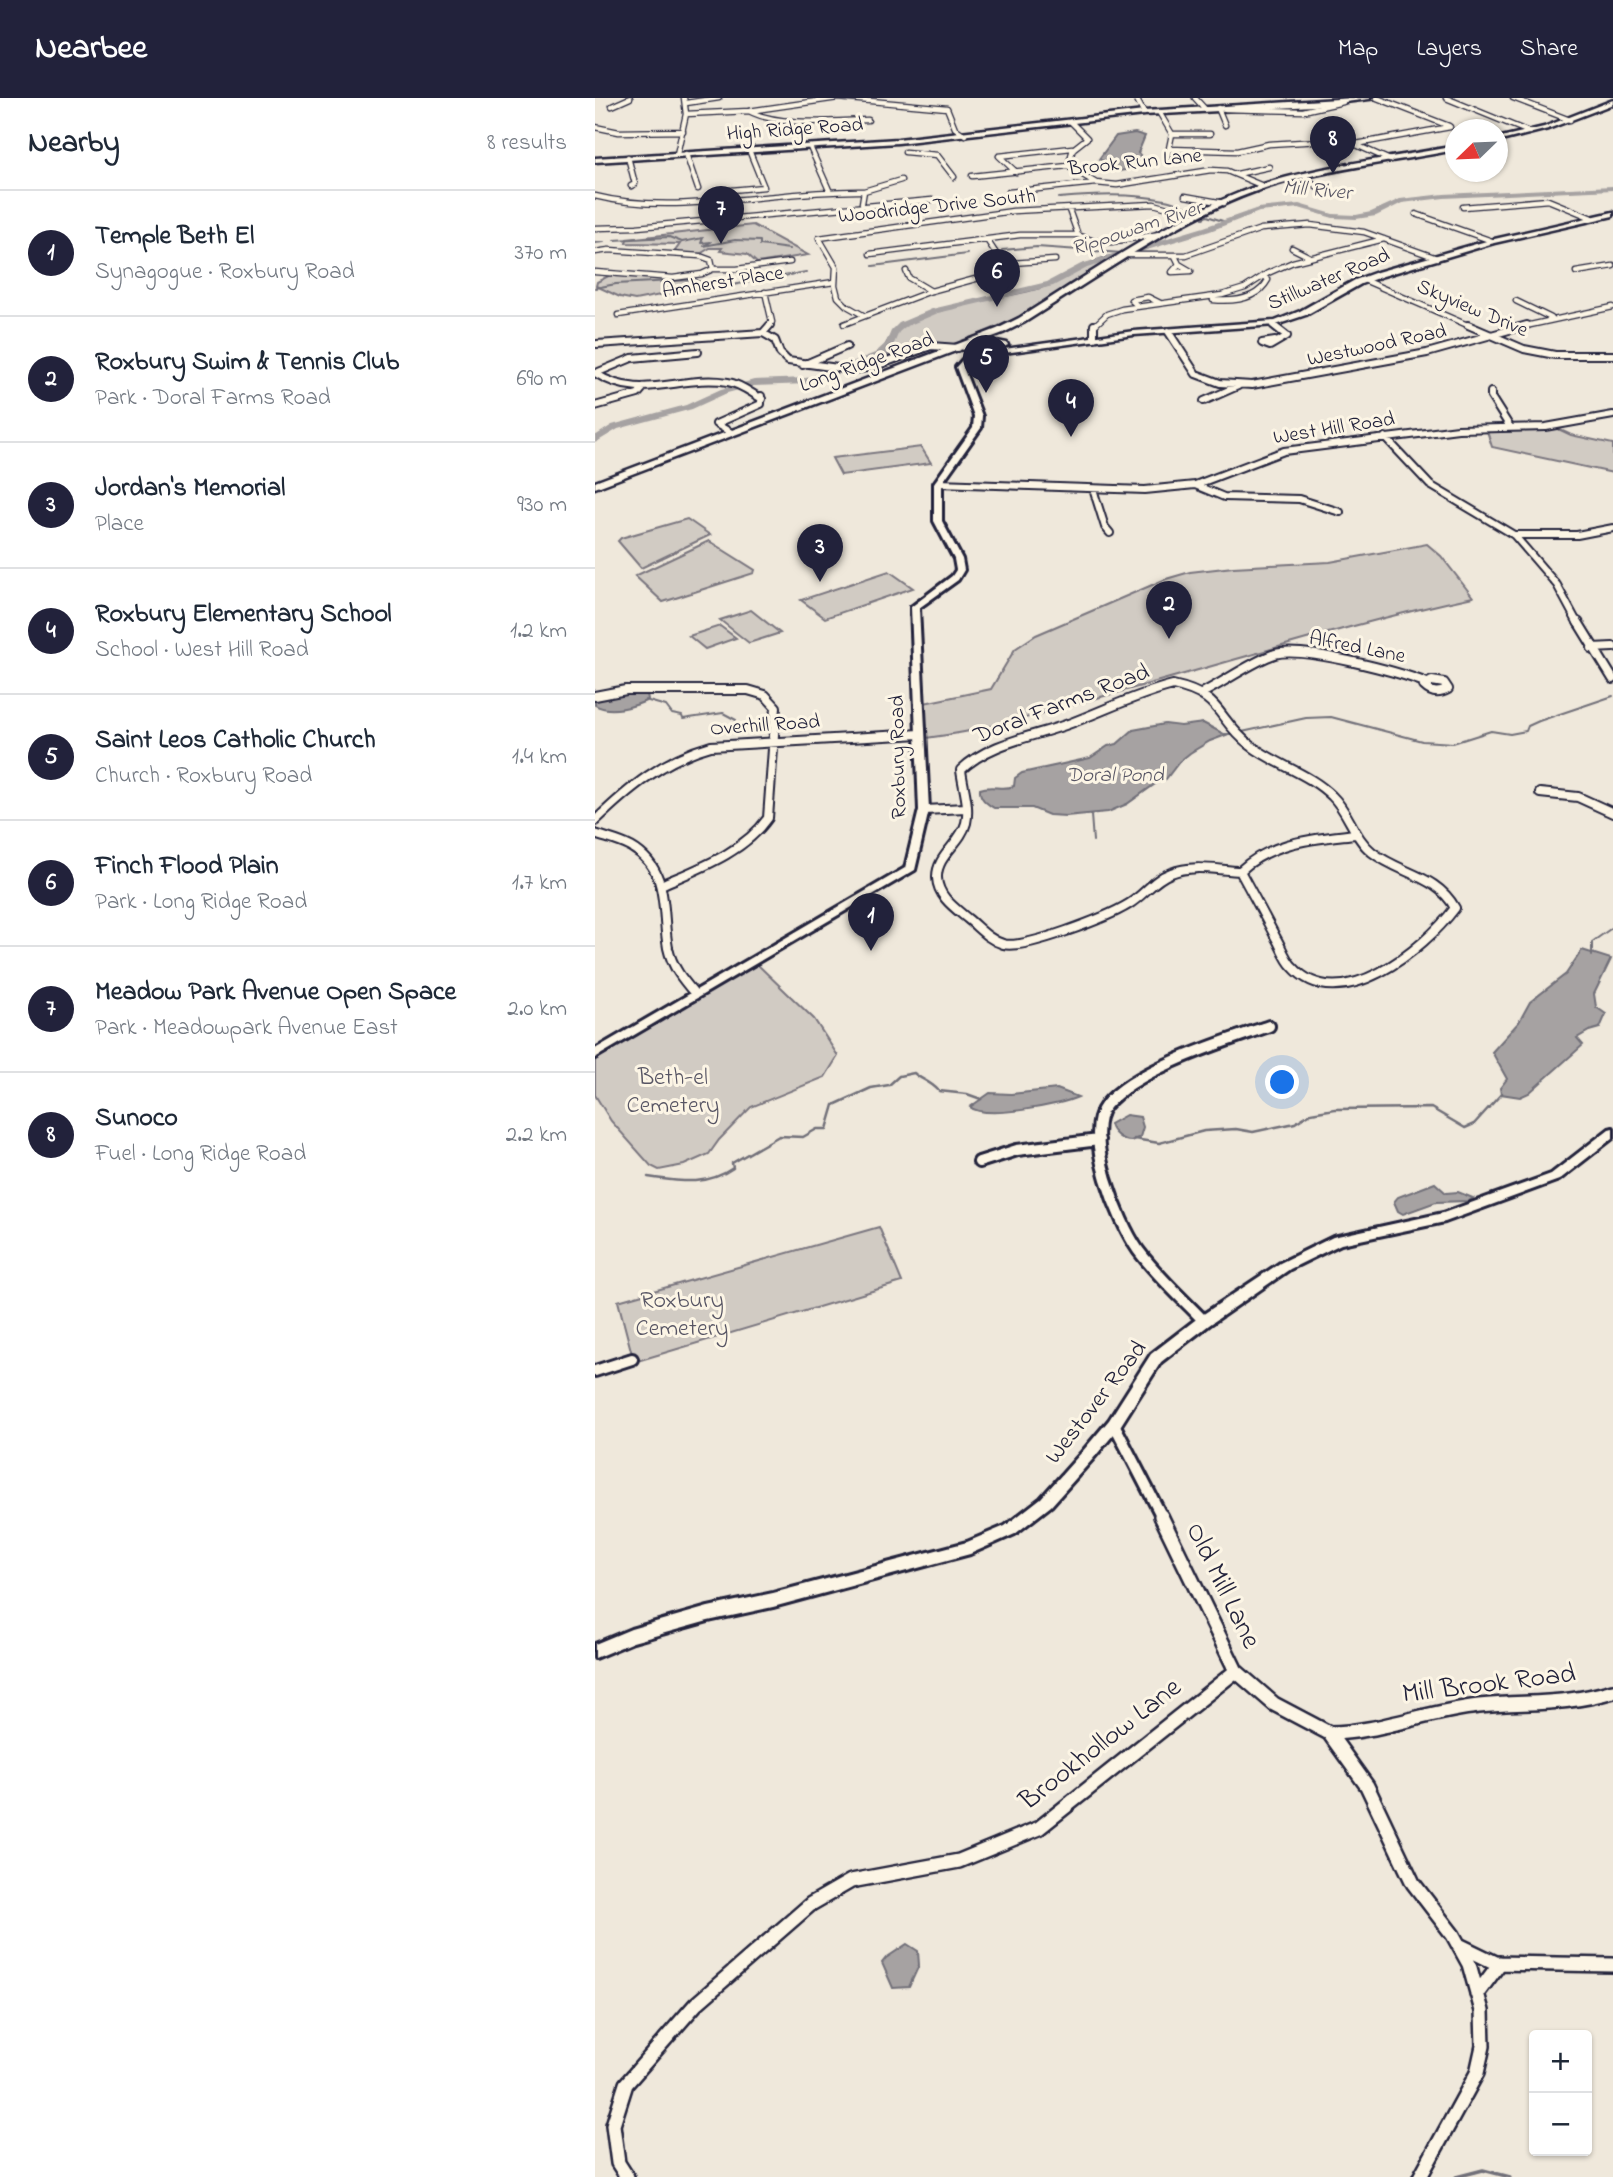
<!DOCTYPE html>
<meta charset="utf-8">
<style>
body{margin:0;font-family:"Indie Flower",sans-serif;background:#f2f2f3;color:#1f2937}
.controls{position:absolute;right:21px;bottom:21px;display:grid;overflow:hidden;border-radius:7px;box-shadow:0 2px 5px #0004}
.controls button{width:63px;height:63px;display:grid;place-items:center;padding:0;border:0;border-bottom:2px solid #e0e1e3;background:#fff;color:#1f2937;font:35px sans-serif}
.compass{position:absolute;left:850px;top:21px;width:63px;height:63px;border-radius:50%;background:#fff;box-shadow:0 2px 5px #0004;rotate:247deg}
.you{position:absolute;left:688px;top:985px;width:24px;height:24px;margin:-18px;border:5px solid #fff;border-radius:50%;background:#1a73e8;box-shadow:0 0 0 10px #1a73e833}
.badge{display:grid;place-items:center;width:46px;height:46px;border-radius:50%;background:#22223b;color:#fff;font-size:23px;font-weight:700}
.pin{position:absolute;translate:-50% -58px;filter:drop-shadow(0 2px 4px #0008)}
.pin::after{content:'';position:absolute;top:37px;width:24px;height:21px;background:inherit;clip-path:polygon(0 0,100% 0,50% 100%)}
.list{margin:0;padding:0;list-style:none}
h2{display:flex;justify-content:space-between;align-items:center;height:91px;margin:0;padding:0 28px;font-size:30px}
h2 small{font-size:23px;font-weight:400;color:#747a83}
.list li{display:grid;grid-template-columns:46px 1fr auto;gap:21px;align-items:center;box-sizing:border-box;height:126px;padding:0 28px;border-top:2px solid #e0e1e3}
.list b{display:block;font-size:26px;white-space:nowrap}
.list p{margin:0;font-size:23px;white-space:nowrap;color:#747a83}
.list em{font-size:23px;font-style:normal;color:#747a83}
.map{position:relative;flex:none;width:1018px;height:2079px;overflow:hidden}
header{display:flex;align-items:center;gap:42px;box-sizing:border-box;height:98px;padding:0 35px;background:#22223b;color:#fff}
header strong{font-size:33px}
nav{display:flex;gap:38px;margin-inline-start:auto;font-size:24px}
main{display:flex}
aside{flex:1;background:#fff}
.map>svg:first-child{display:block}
.green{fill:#d1cbc3;stroke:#7a767f;stroke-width:2}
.water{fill:#a6a2a2;stroke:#716f79;stroke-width:2}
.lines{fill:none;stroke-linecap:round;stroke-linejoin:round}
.stream-far2{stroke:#716f79;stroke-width:2}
.stream-far1{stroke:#716f79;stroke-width:2.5}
.stream{stroke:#716f79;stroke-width:3.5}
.river{fill:#a6a2a2;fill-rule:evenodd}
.minor-far4-casing{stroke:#22223b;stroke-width:7}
.minor-far3-casing{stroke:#22223b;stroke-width:10}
.minor-far2-casing{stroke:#22223b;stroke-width:12}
.minor-far1-casing{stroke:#22223b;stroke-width:16}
.minor-casing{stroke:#22223b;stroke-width:18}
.tertiary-casing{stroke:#22223b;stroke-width:6}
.secondary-casing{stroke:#22223b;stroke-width:5}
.primary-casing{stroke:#22223b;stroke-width:5}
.minor-far4{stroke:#fcf5e5;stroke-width:4.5}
.minor-far3{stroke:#fcf5e5;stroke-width:6}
.minor-far2{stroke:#fcf5e5;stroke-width:8}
.minor-far1{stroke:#fcf5e5;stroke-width:10}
.minor{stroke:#fcf5e5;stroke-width:13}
.tertiary{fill:#fcf5e5;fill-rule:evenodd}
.secondary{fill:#fcf5e5;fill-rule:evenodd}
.primary{fill:#fcf5e5;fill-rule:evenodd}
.labels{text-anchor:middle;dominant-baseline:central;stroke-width:6;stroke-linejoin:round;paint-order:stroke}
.far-street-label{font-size:21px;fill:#22223b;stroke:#fcf5e5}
.far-water-label{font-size:21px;font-style:italic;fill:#575564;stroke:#fcf5e5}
.street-label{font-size:24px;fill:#22223b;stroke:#fcf5e5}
.park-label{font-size:24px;fill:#575564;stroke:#fcf5e5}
.near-street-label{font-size:28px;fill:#22223b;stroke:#fcf5e5}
</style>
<header>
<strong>Nearbee</strong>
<nav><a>Map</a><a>Layers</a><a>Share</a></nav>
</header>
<main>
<aside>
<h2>Nearby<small>8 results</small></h2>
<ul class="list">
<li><span class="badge">1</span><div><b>Temple Beth El</b><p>Synagogue · Roxbury Road</p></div><em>370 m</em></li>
<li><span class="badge">2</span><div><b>Roxbury Swim &amp; Tennis Club</b><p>Park · Doral Farms Road</p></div><em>690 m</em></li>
<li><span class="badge">3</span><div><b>Jordan's Memorial</b><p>Place</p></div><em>930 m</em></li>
<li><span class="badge">4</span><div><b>Roxbury Elementary School</b><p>School · West Hill Road</p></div><em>1.2 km</em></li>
<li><span class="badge">5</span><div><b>Saint Leos Catholic Church</b><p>Church · Roxbury Road</p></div><em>1.4 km</em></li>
<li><span class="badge">6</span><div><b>Finch Flood Plain</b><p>Park · Long Ridge Road</p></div><em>1.7 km</em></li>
<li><span class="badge">7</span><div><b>Meadow Park Avenue Open Space</b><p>Park · Meadowpark Avenue East</p></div><em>2.0 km</em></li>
<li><span class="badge">8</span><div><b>Sunoco</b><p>Fuel · Long Ridge Road</p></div><em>2.2 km</em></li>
</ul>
</aside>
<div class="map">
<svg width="1018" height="2079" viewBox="0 0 1018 2079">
<rect width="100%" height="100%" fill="#efe8db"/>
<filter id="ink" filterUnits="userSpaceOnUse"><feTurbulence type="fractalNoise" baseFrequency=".0143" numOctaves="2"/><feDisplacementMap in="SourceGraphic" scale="14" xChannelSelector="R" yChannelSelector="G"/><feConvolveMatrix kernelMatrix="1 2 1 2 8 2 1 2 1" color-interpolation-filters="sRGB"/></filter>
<g filter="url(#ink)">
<!-- green -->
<path class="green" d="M 158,127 L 213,157 L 162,165 L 152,156 L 125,153 L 127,150 L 115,150 L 100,159 L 78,156 L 85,146 L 31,145 L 32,141 Z
M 528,156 L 436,214 L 318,265 L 286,255 C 290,249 293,241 297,236 C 328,202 412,204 454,187 C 479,176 497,158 528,156 Z
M 19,175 L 80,179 L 95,177 L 111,188 L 40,202 L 25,199 L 1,188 L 2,184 Z
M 959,329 L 976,337 L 1018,346 L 1018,375 L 897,349 L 892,333 Z
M 326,349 L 336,365 L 246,377 L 237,360 Z
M 92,421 L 115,437 L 46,470 L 23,443 L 26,440 Z
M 114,443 L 160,472 L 159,475 L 68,504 L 40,478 Z
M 832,446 L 846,458 L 878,499 C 751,526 628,567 502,600 C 446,616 389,633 331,640 L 329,605 L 396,591 L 420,551 L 441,537 L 571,481 L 595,474 L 638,469 L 735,464 Z
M 294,473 L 318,490 L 230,520 L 206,502 Z
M 156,512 L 185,535 L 154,545 L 125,522 Z
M 125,528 L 141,540 L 110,551 L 94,538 Z
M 162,866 L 219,921 L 243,958 L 230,979 L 156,1009 L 124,1042 L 114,1056 L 89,1067 L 64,1072 L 56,1068 L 16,1023 L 0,997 L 0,962 Z
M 284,1129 L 307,1184 L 39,1264 L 23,1203 Z"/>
<!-- water -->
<path class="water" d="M 540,35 L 550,38 L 543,55 L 556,68 L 524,73 L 504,61 L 521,38 Z
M 44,595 L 52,595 L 53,602 C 38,609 15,616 0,607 L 0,601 Z
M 608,625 L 631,637 L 615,643 L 595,655 L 584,664 L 571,681 L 563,684 L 532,706 L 513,714 L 471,718 L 454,717 L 437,710 L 399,710 C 393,706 384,701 385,691 C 397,686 407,693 419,688 L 420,680 L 427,675 L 495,660 L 513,648 L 522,646 L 538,632 L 570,626 L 586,628 Z
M 987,852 L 1016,861 L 999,896 L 1001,909 L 1011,916 L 1005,930 L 994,933 L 982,940 L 988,947 L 934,995 L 925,999 L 906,996 L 905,990 L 912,981 L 897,954 L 924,924 L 935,904 L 971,876 Z
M 462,991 L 483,999 C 466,1007 389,1022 375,1009 L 395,995 L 416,996 Z
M 531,1017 L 545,1019 L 548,1029 L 545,1039 L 536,1043 C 527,1043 517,1035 515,1026 Z
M 840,1085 L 851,1095 L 863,1094 L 878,1100 L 874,1103 L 841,1104 L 808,1116 L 803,1113 L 799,1104 L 803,1099 Z
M 312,1846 L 323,1853 L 324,1867 L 314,1889 L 298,1890 L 287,1865 L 291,1860 Z"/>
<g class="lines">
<!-- stream-far2 -->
<path class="stream-far2" d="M 464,100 C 499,97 536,95 570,102 C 581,104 591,110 602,113
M 608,120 L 612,118 L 631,124
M 19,142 L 74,139 L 87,144 L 108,140 L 106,145 L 116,144 L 109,148 L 140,142 L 165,143 L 165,147 L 194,151
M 0,145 L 9,144
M 407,152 L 442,149 L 527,155
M 278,168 L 372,156
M 0,190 L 21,186 L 97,182 L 115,191 L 211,174
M 50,602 L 71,608 L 77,616 L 87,618 L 88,621 L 128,615 L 141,622
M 647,634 L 711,620 L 736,619 L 827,643 L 858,645 L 896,633 L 915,636 L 931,633 L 933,628 L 944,623 L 1018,598
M 630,636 L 636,636
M 496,717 L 498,743
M 997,858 L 997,844 L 1018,829"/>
<!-- stream-far1 -->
<path class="stream-far1" d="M 539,1041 L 564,1045 L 609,1033 L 641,1031 L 658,1034 L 700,1025 L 716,1015 L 740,1011 L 836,1010 L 870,1030 L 879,1026 L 907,995
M 53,1079 C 84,1083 111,1089 138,1070 L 137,1065 L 184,1038 L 208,1039 L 222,1031 L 232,1031 L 239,1007 L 276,990 L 294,987 L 304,978 L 319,975 C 326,982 334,982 344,993 L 372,996 L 386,1001"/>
<!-- stream -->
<path class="stream" d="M 861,2079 L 888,2072 L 915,2079"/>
<!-- river -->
<path class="river" d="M 1018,88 L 1018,92 L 849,100 L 807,105 L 781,118 L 761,121 L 738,120 L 704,110 L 664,114 L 615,133 L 492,170 L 458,188 L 343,215 L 310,229 L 304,234 L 298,248 L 286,259 L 242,276 L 212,286 L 159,288 L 132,295 L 97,311 L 23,331 L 0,345 L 0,338 L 17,327 L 91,307 L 126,291 L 159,282 L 211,280 L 236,272 L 280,255 L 291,245 L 296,233 L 304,225 L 337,211 L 452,184 L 486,166 L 609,129 L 663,110 L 704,106 L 738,116 L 761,117 L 776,114 L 805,101 L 849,96 Z"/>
<!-- minor-far4 casing -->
<g class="minor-far4-casing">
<path id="minor-far4" d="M 541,0 L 549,15
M 600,0 L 610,11
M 782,0 L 854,28
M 851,0 L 934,34
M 918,0 L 975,22
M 91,5 L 124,0
M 17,8 L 35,0
M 623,10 L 630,27
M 630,11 L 708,13 L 748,4
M 154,13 C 184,29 239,23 273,22
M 564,14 L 577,36 L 572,60
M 91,16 L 154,13 L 243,0 L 352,10 L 360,30 L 370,37
M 476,24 L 492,40 L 478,51 L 473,68 L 501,85
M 0,29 L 24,34 L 88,33
M 577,36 L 615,36
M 759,46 L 795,62
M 750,48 L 855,29
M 215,49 L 234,92
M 574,51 L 642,53 L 674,46 L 725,43
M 310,54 L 342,57 L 359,79
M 82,56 L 91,16 L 89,0
M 91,56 L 103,91
M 33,59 L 40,86 L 36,88
M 421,74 L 404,58 L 477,50
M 642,76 L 674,69
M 377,78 L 473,68
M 709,78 L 730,95 L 755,94
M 269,93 L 306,82
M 414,94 L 501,85 L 522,87 L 616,72 L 632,73 L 668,88
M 0,98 C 82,119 183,91 269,93 L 267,105
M 590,98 L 629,105
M 128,101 L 126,93 L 169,89 L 154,52
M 868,109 L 953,102 L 997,120
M 474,112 L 483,137
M 821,116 L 897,143
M 0,130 L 42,129 L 337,102
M 697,150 L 715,159
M 0,154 L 14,152 L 105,158 L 116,162 L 118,171
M 275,156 L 425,137 L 483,137 L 499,143 L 516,144 L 565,136
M 533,157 L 591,157 L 666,131 L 715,127 L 769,134 L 842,160
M 580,158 L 584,166
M 404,166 L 460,162
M 584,166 L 596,173 L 577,174 Z
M 311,173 L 314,180 L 336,193
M 0,174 L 78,180 L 107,176 L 118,171 L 142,171 L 195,164
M 981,174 L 1018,168
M 769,182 L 877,229
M 170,194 L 177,224 L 173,229
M 618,202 C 639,204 662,202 673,182 L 668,178
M 921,203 L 956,220
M 543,208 L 536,202 L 553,199 L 565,205
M 23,217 L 239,184
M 268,217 L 252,208 L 243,199 L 240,187 L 241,169 L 224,140 L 418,113 L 559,106 L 601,118
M 249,226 L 336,193 L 384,180 L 406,163 L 392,142
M 677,226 L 680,229
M 498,229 L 512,216 L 527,211 L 627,197 L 650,190 L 673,175 L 698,164 L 789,141
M 926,229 L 1018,209"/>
</g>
<!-- minor-far3 casing -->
<g class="minor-far3-casing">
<path id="minor-far3" d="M 678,227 L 692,238 L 675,248 L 667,245 L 680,243
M 873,227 L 929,251 L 960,257 L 1018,257
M 573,233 L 601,276 L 625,285 L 657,287 L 832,255 L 932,227
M 168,235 L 175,227
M 499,240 L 499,227
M 2,246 L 168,235 L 180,242 L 185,255 L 193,263 L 257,272 L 278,269 L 336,248 L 363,250
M 208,267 L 252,248
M 0,275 C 46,305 85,276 133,284 C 146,286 156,295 167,301
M 1,275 L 37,260 L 103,254
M 896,294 L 896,299 L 915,329
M 609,303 L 643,288
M 0,308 L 43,296 L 49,289
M 135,334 L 121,326 L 166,306 L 166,298
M 790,339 L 835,387 L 919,437 L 962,487 L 983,526
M 343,385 L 550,392 L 600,387 L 689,353 L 863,331 L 951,329 L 1018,317
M 600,387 L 629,399 L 704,401 L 745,414
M 498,391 L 510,429 L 515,435
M 919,437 L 982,437 L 1018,430"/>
</g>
<!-- minor-far2 casing -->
<g class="minor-far2-casing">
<path id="minor-far2" d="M 983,524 L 1018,581
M 997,550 L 1018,549
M 837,583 L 849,585 L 853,591 C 844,596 837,596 829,588 Z
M 578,587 C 629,598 620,620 655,647 C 681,667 714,675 737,698 C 754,714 759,740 777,754 C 805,776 842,777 860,810 C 830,850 744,922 697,868 C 690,861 686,848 681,840 C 669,817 657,795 645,773 C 622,772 598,766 576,775 C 559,781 549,797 534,806 C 513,819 429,852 408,846 C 394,842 384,830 373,821 C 360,810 343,799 342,780 C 341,758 366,745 371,725 C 375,708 368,689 366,672 C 395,644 439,639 476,625 C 510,612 542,596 578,587 Z
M 609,594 C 629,584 660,562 680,556 C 708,548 804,574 832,585
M 0,598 L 31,592 L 153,592 L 170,597 L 181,609 L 173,720 C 149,754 105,770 68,786
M 945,695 L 983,699 L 1018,715
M 329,712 L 371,710
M 0,723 C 34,690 69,661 116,648 L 325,636
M 0,736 C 11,740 25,743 36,749 C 76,772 66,812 73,850 C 77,869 88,882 100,896
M 645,773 C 677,743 719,741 760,736"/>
</g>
<!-- minor-far1 casing -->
<g class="minor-far1-casing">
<path id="minor-far1" d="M 384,1064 L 422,1052 L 504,1042
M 609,1223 C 587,1200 562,1178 543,1152 C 524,1125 487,1037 511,1007 C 540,971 631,943 674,928
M 0,1273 L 37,1261
M 519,1326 L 567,1419"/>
</g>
<!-- minor casing -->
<g class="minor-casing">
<path id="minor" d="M 566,1418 L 641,1573 L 679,1606 L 734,1635 L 772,1688 L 818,1785 L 858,1837 L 874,1866 L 887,1913 L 888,1948 L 882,1975 L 825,2079
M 734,1635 C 782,1635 834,1613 884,1608 C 934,1603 967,1608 1018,1593
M 864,1847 L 901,1865 L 1018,1867
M 882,1896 L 905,1865
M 32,2079 L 23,2065 L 18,2027 L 31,1986 L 101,1906 L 216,1806 L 256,1783 L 364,1763 L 444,1730 L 641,1573"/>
</g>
<!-- tertiary casing -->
<g class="tertiary-casing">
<path id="tertiary" d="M 383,253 L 385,254 L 385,256 L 373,262 L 368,269 L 387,318 L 386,330 L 347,385 L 347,423 L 367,461 L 369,472 L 363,482 L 324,510 L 334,712 L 320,772 L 0,960 L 0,951 L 310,770 L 324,712 L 316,509 L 357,478 L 361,472 L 359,461 L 339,423 L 339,385 L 378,330 L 379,318 L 361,269 L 369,260 Z
M 1018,1030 L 1018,1040 L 964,1082 L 850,1124 L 746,1146 L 695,1171 L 614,1227 L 566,1264 L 524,1330 L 497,1362 L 456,1408 L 420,1436 L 375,1456 L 178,1509 L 113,1523 L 38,1544 L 0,1560 L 0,1546 L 36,1531 L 113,1509 L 178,1495 L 372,1444 L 410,1428 L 446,1400 L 487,1354 L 514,1322 L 556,1256 L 604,1219 L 685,1165 L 738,1139 L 848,1115 L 956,1076 L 1014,1031 Z"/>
</g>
<!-- secondary casing -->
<g class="secondary-casing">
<path id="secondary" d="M 1018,114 L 1018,118 L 899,145 L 788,178 L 766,186 L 711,217 L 681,227 L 539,237 L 395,257 L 359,250 L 363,248 L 395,253 L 539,233 L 680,223 L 705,213 L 760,182 L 782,174 L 895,142 Z
M 385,240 L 412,245 L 413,247 L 409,249 L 382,244 L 382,240 Z"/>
</g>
<!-- primary casing -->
<g class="primary-casing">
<path id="primary" d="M 759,0 L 782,0 L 719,8 L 549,17 L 303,45 L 0,64 L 0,60 L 303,41 L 549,13 Z
M 1018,2 L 1018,6 L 953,31 L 902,44 L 902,40 L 949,29 Z
M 860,48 L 860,52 C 803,63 743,70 687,85 C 599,109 507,176 430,224 L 408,235 L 0,390 L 0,384 L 402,231 L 424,220 C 496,175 567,125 646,94 C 709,69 793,61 860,48 Z"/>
</g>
<!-- minor-far4 -->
<use href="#minor-far4" class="minor-far4"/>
<!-- minor-far3 -->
<use href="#minor-far3" class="minor-far3"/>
<!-- minor-far2 -->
<use href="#minor-far2" class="minor-far2"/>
<!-- minor-far1 -->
<use href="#minor-far1" class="minor-far1"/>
<!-- minor -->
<use href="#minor" class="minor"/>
<!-- tertiary -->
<use href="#tertiary" class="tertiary"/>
<!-- secondary -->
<use href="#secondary" class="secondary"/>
<!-- primary -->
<use href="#primary" class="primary"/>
</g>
</g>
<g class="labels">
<!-- far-street labels -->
<g class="far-street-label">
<text transform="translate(200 32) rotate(-4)">High Ridge Road</text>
<text transform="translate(540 65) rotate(-6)">Brook Run Lane</text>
<text transform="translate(342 109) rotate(-6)">Woodridge Drive South</text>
<text transform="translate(734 182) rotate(-23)">Stillwater Road</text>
<text transform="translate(128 185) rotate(-9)">Amherst Place</text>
<text transform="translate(877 211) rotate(23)">Skyview Drive</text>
<text transform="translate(782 248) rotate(-12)">Westwood Road</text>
<text transform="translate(272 265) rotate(-20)">Long Ridge Road</text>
<text transform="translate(739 331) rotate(-9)">West Hill Road</text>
<text transform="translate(762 550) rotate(11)">Alfred Lane</text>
<text transform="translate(170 628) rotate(-4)">Overhill Road</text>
<text transform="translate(304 659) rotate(-91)">Roxbury Road</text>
</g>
<!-- far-water labels -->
<g class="far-water-label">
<text transform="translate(722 93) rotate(5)">Mill River</text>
<text transform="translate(542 131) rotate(-18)">Rippowam River</text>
<text x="520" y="678">Doral Pond</text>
</g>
<!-- street labels -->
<g class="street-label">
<text transform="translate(467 607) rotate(-21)">Doral Farms Road</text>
<text transform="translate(502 1305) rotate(-52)">Westover Road</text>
</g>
<!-- park labels -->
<g class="park-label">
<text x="78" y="980">Beth-el<tspan x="78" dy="28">Cemetery</tspan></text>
<text x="87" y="1203">Roxbury<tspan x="87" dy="28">Cemetery</tspan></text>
</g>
<!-- near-street labels -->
<g class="near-street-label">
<text transform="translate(627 1488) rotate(64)">Old Mill Lane</text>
<text transform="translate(894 1587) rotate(-7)">Mill Brook Road</text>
<text transform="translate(506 1647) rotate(-38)">Brookhollow Lane</text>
</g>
</g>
</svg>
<div class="controls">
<button>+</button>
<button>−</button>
</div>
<svg class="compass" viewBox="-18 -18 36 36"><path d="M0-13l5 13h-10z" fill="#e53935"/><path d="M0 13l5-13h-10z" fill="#747a83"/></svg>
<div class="you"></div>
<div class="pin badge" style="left:276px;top:853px">1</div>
<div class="pin badge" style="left:574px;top:541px">2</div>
<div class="pin badge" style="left:225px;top:484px">3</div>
<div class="pin badge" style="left:476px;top:339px">4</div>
<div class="pin badge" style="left:391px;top:295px">5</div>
<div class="pin badge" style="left:402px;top:209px">6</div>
<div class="pin badge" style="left:126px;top:146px">7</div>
<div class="pin badge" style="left:738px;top:76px">8</div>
</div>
</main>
